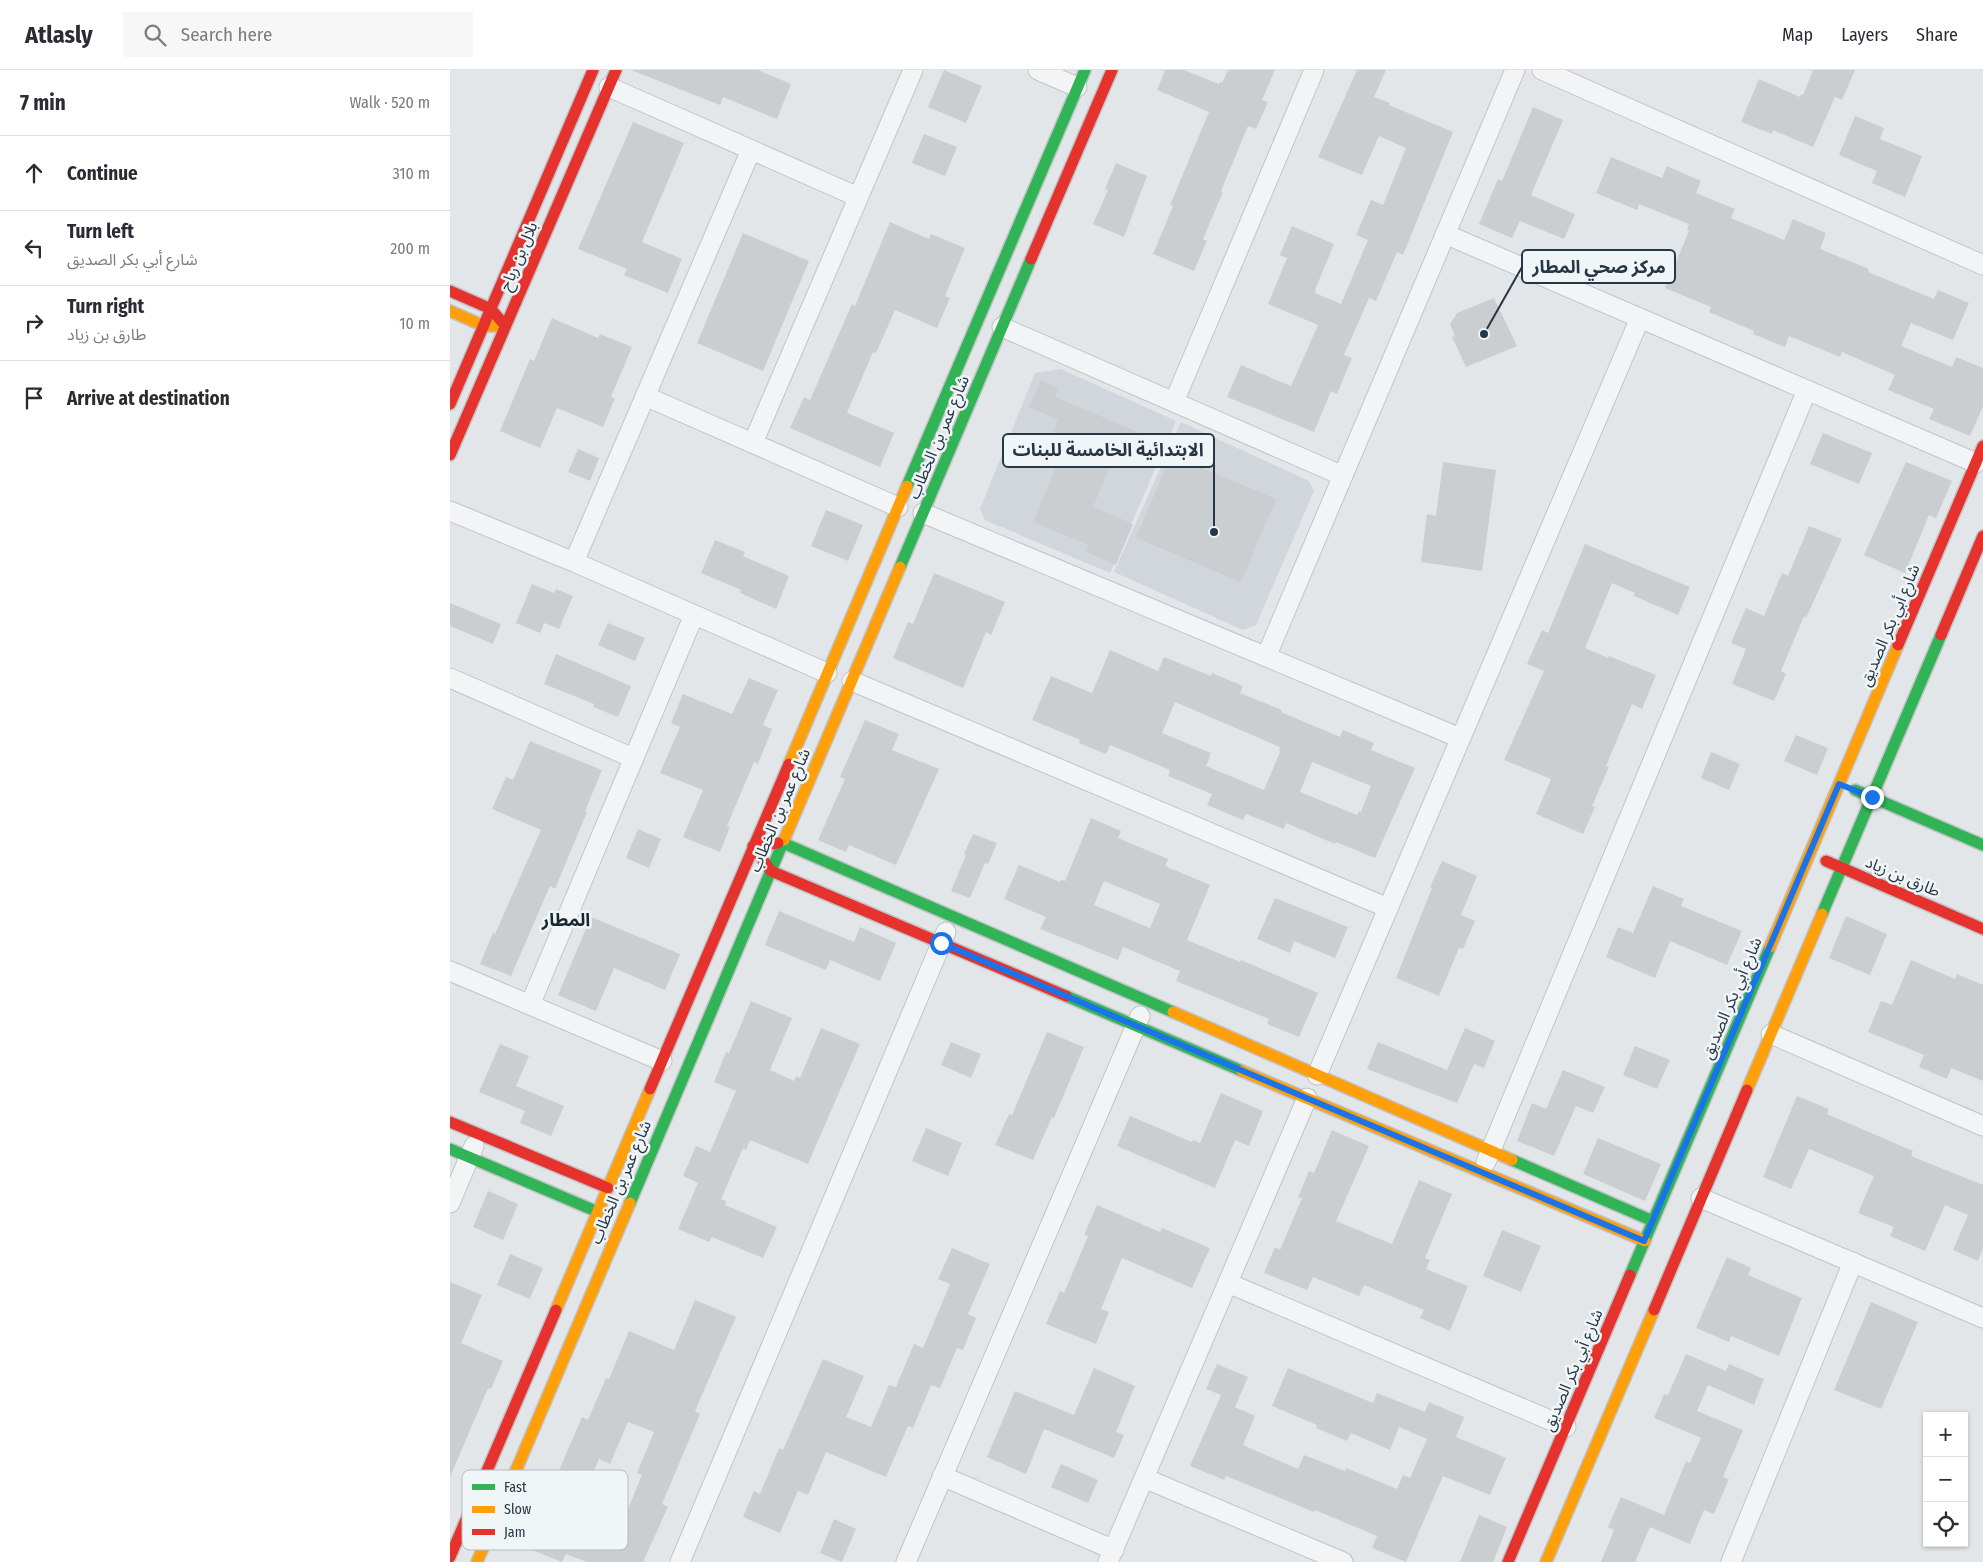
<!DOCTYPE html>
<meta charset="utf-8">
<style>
body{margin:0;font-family:"Fira Sans Condensed","Noto Sans Arabic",sans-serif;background:#f7f7f7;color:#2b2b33}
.controls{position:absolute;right:15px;bottom:15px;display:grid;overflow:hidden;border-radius:0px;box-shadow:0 1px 4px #0004}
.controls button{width:45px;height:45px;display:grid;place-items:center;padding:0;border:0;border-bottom:1px solid #e1e1e2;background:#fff;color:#2b2b33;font:25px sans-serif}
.stop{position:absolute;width:15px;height:15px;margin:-11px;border:4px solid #1a73e8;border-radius:50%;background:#fff}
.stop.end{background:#1a73e8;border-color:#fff;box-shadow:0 1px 5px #0008}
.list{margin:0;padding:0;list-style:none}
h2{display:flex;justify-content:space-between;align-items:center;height:65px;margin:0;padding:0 20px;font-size:21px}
h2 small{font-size:16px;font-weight:400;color:#7c7c81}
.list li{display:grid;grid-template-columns:32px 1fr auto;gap:15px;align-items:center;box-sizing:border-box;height:75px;padding:0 20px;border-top:1px solid #e1e1e2}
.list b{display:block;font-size:19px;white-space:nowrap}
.list p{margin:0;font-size:16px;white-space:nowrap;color:#7c7c81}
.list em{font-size:16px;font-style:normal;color:#7c7c81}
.icon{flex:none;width:28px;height:28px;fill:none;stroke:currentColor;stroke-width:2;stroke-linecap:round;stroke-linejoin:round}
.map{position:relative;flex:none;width:1533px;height:1492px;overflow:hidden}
header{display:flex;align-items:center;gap:30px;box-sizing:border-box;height:70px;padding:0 25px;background:#fff;border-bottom:1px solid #e1e1e2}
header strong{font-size:24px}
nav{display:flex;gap:28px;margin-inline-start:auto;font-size:18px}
.search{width:350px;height:45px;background:#f7f7f7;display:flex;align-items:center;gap:12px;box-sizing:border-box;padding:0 18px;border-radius:0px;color:#7c7c81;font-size:19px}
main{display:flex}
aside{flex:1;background:#fff}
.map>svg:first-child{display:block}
.built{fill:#d0d6dc}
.building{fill:#cbced1;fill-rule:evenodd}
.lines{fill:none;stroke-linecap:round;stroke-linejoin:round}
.street-casing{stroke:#c1c4c7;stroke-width:21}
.fast-casing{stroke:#c1c4c7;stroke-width:14}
.slow-casing{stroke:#c1c4c7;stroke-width:14}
.jam-casing{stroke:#c1c4c7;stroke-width:14}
.street{stroke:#f3f4f5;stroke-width:19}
.fast{stroke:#30b455;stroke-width:11}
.slow{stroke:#ff9f0a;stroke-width:11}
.jam{stroke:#e5322d;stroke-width:11}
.route{stroke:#1a73e8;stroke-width:6}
.labels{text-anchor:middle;stroke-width:5;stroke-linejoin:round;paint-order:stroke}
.street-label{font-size:16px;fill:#273644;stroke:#f0f5f8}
.neighbourhood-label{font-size:18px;font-weight:bold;fill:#192735;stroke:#f0f5f8}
.key{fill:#f0f5f8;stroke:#b4bcc2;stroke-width:1}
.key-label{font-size:14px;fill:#273644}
.leader{fill:none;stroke:#273644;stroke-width:2}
.callout-dot{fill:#273644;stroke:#f0f5f8;stroke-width:2}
.callout{fill:#f0f5f8;stroke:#273644;stroke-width:2}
.callout-label{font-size:18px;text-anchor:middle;font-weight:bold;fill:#273644}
</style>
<header>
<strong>Atlasly</strong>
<div class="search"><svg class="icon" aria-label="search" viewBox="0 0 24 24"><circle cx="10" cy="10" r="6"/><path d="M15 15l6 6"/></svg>Search here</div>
<nav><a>Map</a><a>Layers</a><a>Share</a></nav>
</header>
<main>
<aside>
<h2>7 min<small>Walk · 520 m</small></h2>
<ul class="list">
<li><svg class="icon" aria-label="ahead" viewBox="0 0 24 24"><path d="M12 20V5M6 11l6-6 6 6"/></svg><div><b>Continue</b></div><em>310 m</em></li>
<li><svg class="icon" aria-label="left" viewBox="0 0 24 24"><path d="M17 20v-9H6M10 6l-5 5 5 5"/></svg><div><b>Turn left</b><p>شارع أبي بكر الصديق</p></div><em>200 m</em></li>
<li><svg class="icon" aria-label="right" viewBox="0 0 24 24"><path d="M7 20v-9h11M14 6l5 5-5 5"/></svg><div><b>Turn right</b><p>طارق بن زياد</p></div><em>10 m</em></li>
<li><svg class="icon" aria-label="arrive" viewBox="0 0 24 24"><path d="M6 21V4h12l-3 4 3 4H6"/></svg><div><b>Arrive at destination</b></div></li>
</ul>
</aside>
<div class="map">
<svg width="1533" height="1492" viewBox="0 0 1533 1492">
<rect width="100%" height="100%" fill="#e3e6e9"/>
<path class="built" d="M 611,299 L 726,351 L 660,503 L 535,450 L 530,439 L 585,303 Z
M 731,352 L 859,411 L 864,421 L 806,555 L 793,560 L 664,502 Z"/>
<path class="building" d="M 181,0 L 308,0 L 341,14 L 327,49 L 273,27 L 270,35 Z
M 494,0 L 532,16 L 516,53 L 478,37 Z
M 715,0 L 734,0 L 769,14 L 770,12 L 772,13 L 778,0 L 825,0 L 812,30 L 818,32 L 806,59 L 798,56 L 771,121 L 773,122 L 753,169 L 757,171 L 744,201 L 703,184 L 723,136 L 720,135 L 759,42 L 707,20 Z
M 907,0 L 936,0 L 924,27 L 940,33 L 939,35 L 1003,62 L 953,185 L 947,182 L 926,231 L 919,228 L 894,285 L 902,288 L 887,324 L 881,321 L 864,362 L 777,327 L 791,295 L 841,316 L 868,255 L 818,234 L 837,188 L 830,185 L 842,156 L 884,174 L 865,220 L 866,220 L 865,223 L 891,234 L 918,170 L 906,165 L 921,130 L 933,135 L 956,78 L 929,66 L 912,105 L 868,87 Z
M 1363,0 L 1405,0 L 1392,30 L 1385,27 L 1363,77 L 1323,60 L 1322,64 L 1291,52 L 1309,9 L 1350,27 L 1351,24 L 1353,25 Z
M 1083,37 L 1113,50 L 1081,125 L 1125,144 L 1114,169 L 1070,151 L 1062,168 L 1029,154 L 1048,109 L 1052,111 Z
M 1405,46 L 1434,58 L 1430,69 L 1472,86 L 1455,127 L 1422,113 L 1427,101 L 1389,85 Z
M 183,52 L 234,73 L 192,172 L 232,189 L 218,223 L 174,205 L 177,199 L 128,179 Z
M 474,64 L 507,77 L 495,106 L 462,93 Z
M 1161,87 L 1212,108 L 1217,96 L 1251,111 L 1246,123 L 1285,139 L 1281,148 L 1334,170 L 1343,149 L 1376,163 L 1370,179 L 1419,199 L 1418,202 L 1484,229 L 1488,220 L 1519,233 L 1503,270 L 1461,253 L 1451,276 L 1502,297 L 1506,287 L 1533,298 L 1533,336 L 1520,366 L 1479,349 L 1484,339 L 1438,320 L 1445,305 L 1392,282 L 1390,287 L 1339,266 L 1335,277 L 1303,264 L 1304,261 L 1259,242 L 1261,237 L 1215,218 L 1239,161 L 1237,160 L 1239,154 L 1189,134 L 1187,140 L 1146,123 Z
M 666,93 L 697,106 L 674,167 L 643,154 L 658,120 L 655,119 Z
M 440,152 L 479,169 L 481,164 L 515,178 L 495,226 L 500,228 L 487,258 L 445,240 L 426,283 L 423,282 L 397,343 L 444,363 L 430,397 L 340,358 L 354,327 L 360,330 L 402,234 L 405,236 Z
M 293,163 L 359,191 L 313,301 L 247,273 Z
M 1044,228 L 1067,276 L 1016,297 L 1002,267 L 1005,266 L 1000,254 L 1007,243 Z
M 102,248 L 148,268 L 150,264 L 182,277 L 161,327 L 165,328 L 153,357 L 107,338 L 90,378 L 50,361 L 80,289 L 84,291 Z
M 591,310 L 608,318 L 605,327 L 688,362 L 676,391 L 664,386 L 643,437 L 683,454 L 666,495 L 636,482 L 639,475 L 583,452 L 619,367 L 603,361 L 608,349 L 579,337 Z
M 1373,363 L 1422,383 L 1409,414 L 1360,394 Z
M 128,379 L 149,388 L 140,411 L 118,402 Z
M 721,385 L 826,429 L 791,512 L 686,468 Z
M 993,392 L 1046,400 L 1032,501 L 971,492 L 977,444 L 986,446 Z
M 1456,392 L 1502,411 L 1486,448 L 1479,445 L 1455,503 L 1414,485 Z
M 376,440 L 413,455 L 398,491 L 361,476 Z
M 1359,456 L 1392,469 L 1356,548 L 1354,546 L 1331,601 L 1336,604 L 1324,631 L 1282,614 L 1296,579 L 1281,573 L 1296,538 L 1314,546 L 1332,503 L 1338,506 Z
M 265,470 L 295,482 L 293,486 L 339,506 L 326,539 L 290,523 L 291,520 L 251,503 Z
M 1135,474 L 1240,517 L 1228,545 L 1184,526 L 1185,523 L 1162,513 L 1135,578 L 1158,588 L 1159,586 L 1206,605 L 1192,639 L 1182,634 L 1156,696 L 1159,697 L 1142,736 L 1145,737 L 1133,764 L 1086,744 L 1101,709 L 1054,690 L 1094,601 L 1077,594 L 1092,560 L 1098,563 Z
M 484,503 L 555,532 L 541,565 L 536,562 L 513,618 L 443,588 L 458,552 L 463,554 Z
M 82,514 L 104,523 L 106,519 L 123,526 L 109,559 L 94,553 L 90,563 L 66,553 Z
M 0,533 L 51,554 L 43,574 L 0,556 Z
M 158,553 L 195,568 L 185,591 L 148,575 Z
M 660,580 L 708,601 L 714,587 L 761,606 L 762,603 L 793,616 L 790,623 L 832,640 L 831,642 L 890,667 L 893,660 L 924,673 L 921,680 L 965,698 L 925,788 L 886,772 L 885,774 L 836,753 L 834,759 L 796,744 L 793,750 L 757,735 L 762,724 L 718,706 L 720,700 L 660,675 L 656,684 L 629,673 L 630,670 L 582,650 L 601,606 L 642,623 ZM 725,632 L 830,677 L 829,681 L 830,682 L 814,720 L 756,696 L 761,683 L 712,663 ZM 862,692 L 921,716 L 911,742 L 909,741 L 907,745 L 850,722 Z
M 106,584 L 181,616 L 168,647 L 143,637 L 144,634 L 94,614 Z
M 299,608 L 328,620 L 313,655 L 322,659 L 308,694 L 304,692 L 277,756 L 280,757 L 270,782 L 233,767 L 253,720 L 210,703 L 230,657 L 221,653 L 233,624 L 282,644 Z
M 415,650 L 449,664 L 442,680 L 489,699 L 446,795 L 399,775 L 396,782 L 368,770 L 395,709 L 390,707 Z
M 1346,665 L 1378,678 L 1367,705 L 1334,691 Z
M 80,671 L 152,700 L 135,741 L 137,742 L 105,819 L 100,816 L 61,906 L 30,894 L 43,863 L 45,864 L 91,760 L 42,739 L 56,707 L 63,710 Z
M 1261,682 L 1290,694 L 1279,720 L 1251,708 Z
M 641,748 L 671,761 L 668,768 L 718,789 L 715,796 L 760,815 L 737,870 L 790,892 L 791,890 L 868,923 L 849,967 L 817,954 L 819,949 L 726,911 L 730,901 L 673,877 L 668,890 L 590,859 L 596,847 L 554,829 L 569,795 L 610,812 L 611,810 L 615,811 ZM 654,811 L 710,834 L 700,858 L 644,835 Z
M 188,759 L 211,769 L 199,798 L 176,788 Z
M 523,764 L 547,773 L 538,794 L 535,793 L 520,828 L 501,821 L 516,785 L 514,784 Z
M 992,791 L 1027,806 L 1011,845 L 1025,851 L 1013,879 L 1009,878 L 989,926 L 946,908 L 982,818 L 980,817 Z
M 1203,816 L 1234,829 L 1231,836 L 1292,861 L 1277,895 L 1220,871 L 1205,908 L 1156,887 L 1168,857 L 1183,863 Z
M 825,828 L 898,857 L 885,888 L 844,871 L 840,883 L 807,869 Z
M 329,841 L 404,872 L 410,857 L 446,873 L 430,911 L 380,890 L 376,900 L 315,875 Z
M 1396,846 L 1437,864 L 1420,905 L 1379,888 Z
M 141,847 L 230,884 L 215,920 L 164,898 L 146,941 L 108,925 Z
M 1461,890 L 1505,909 L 1507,904 L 1533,915 L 1533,1011 L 1501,998 L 1497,1009 L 1469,997 L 1474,985 L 1418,962 L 1431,931 L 1442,935 Z
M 301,931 L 342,948 L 320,1000 L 344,1011 L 346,1006 L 350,1008 L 371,958 L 410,974 L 358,1094 L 300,1070 L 296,1080 L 293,1078 L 271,1129 L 276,1131 L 275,1135 L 327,1157 L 313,1188 L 262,1167 L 259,1172 L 228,1159 L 248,1113 L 233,1106 L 246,1076 L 260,1082 L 286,1021 L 264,1012 L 276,982 L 279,983 Z
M 1015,958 L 1045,971 L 1034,998 L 1024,994 L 1007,1033 L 917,999 L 928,972 L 997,1000 Z
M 597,962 L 634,977 L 604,1048 L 602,1047 L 583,1090 L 545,1075 L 559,1044 L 562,1045 Z
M 501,972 L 531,984 L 521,1008 L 491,995 Z
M 50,974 L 79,986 L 66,1016 L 114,1036 L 101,1066 L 70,1053 L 75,1041 L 29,1022 Z
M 1185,976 L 1220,990 L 1207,1019 L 1173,1005 Z
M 1113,1000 L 1155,1017 L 1143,1043 L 1126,1036 L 1104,1086 L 1067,1071 L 1082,1033 L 1096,1039 Z
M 771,1023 L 813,1041 L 799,1076 L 785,1070 L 765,1118 L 667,1076 L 680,1046 L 742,1072 L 743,1070 L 750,1073 Z
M 1347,1026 L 1379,1039 L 1377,1044 L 1463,1081 L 1461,1086 L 1533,1115 L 1533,1178 L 1528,1191 L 1503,1180 L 1518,1145 L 1495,1135 L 1475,1181 L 1440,1166 L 1444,1157 L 1408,1143 L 1424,1106 L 1359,1079 L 1341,1119 L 1313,1107 Z
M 476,1058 L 512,1073 L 498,1106 L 462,1091 Z
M 882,1060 L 919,1076 L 886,1151 L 942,1174 L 969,1110 L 1002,1124 L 975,1188 L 980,1190 L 976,1199 L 1018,1216 L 1000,1261 L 970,1248 L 974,1240 L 914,1215 L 909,1226 L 863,1207 L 857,1220 L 814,1203 L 825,1177 L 830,1180 L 852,1128 L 848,1127 L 859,1101 L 864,1103 Z
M 1148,1068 L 1211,1094 L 1195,1131 L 1133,1104 Z
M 38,1121 L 68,1134 L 53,1170 L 23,1157 Z
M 647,1135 L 710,1162 L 712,1158 L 760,1178 L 742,1218 L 672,1188 L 651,1239 L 659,1242 L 646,1274 L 596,1254 L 610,1221 L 614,1223 L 638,1166 L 634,1165 Z
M 1052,1160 L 1091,1176 L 1071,1222 L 1033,1206 Z
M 502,1178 L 540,1194 L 518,1244 L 526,1248 L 513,1280 L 507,1278 L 490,1318 L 481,1315 L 463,1358 L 458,1356 L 436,1407 L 376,1382 L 358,1425 L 348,1421 L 330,1463 L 293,1447 L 304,1421 L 310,1424 L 329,1378 L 333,1380 L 373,1289 L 414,1306 L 396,1347 L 421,1357 L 439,1315 L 446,1317 L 464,1274 L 473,1278 L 500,1214 L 488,1209 Z
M 60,1184 L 93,1198 L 80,1229 L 47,1215 Z
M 1277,1187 L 1301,1198 L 1298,1205 L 1352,1228 L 1329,1286 L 1281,1266 L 1279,1272 L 1246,1258 Z
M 0,1212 L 32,1225 L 11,1273 L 53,1291 L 41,1319 L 38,1318 L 0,1407 Z
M 245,1230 L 286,1247 L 245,1341 L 250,1344 L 212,1434 L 218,1437 L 193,1492 L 137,1492 L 116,1484 L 112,1492 L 67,1474 L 85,1431 L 94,1435 L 132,1347 L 138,1350 L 156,1308 L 159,1309 L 179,1261 L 224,1280 ZM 178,1352 L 204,1362 L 187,1403 L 192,1405 L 168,1463 L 150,1456 L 149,1458 L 124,1448 L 149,1389 L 160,1394 Z
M 1421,1232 L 1468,1252 L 1431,1339 L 1384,1320 Z
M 1236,1284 L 1276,1301 L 1279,1294 L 1314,1309 L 1304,1335 L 1258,1315 L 1247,1341 L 1293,1360 L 1273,1407 L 1279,1409 L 1264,1444 L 1254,1440 L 1240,1474 L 1200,1457 L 1185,1492 L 1151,1492 L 1164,1460 L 1158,1457 L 1171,1427 L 1214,1445 L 1236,1391 L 1240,1393 L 1251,1368 L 1204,1348 L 1214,1324 L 1218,1325 Z
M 767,1294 L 798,1307 L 785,1337 L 805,1346 L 793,1375 L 848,1399 L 854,1385 L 895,1401 L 896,1398 L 947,1419 L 953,1405 L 960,1408 L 977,1369 L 949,1357 L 940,1380 L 901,1363 L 897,1371 L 866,1358 L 867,1355 L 822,1336 L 838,1298 L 923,1333 L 927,1323 L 975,1342 L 979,1332 L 1014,1347 L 1006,1367 L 1056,1388 L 1040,1425 L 993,1406 L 956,1492 L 922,1478 L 927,1466 L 865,1440 L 864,1442 L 776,1406 L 774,1410 L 740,1396 L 771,1325 L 756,1319 Z
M 644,1298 L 685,1316 L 666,1362 L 674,1365 L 664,1388 L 594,1359 L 576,1404 L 537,1387 L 565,1321 L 624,1345 Z
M 611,1394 L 648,1410 L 638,1433 L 601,1417 Z
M 1029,1445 L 1057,1457 L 1044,1490 L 1043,1492 L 1010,1492 Z
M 384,1449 L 406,1459 L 392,1492 L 370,1483 Z"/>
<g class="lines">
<defs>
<path id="street" d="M 588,0 L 627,17
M 1092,0 L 1533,195
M 159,17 L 408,127
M 995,164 L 1526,393
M 552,257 L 893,406
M 195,326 L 448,437
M 724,332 L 864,0
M 303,373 L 463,0
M 0,441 L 124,492 L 377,603
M 473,443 L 1010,668
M 124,492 L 301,80
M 816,587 L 1065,0
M 0,608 L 183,688
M 402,611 L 938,838
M 0,901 L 212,991
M 80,935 L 244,545
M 1321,964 L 1533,1056
M 867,1005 L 1190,248
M 1036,1092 L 1357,320
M 1251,1128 L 1533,1248
M 0,1133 L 24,1076
M 778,1213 L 1116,1357
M 492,1406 L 664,1480
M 694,1408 L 893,1492
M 230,1492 L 496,862
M 456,1492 L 690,946
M 658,1492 L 857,1028
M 1281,1492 L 1403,1192"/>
<path id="fast" d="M 457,416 L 635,0
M 450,497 L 581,189
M 1405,720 L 1533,775
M 328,773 L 333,773 L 723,942
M 1372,844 L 1491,565
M 616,926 L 792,1001
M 0,1079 L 148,1142
M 1062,1090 L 1203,1151
M 180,1133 L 334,770
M 1180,1205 L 1320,877"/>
<path id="slow" d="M 0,241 L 34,256 L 50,256
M 339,694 L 457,416
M 334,770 L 450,497
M 1320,877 L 1448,575
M 723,942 L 1062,1090
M 792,1001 L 1195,1171
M 1297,1020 L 1372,844
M 106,1240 L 200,1019
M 27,1492 L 180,1133
M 1096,1492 L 1204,1240"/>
<path id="jam" d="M 581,189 L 662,0
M 0,221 L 41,239 L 52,252
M 0,334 L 143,0
M 0,385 L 166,0
M 1491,565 L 1533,466
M 1448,575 L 1533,376
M 328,773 L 303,776 L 321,801 L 616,926
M 1376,791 L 1533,859
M 200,1019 L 339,694
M 0,1052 L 158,1118
M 1204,1240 L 1297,1020
M 0,1487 L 106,1240
M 1058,1492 L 1180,1205"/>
</defs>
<use href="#street" class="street-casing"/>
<use href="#fast" class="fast-casing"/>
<use href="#slow" class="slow-casing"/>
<use href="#jam" class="jam-casing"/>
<use href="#street" class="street"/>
<use href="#fast" class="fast"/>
<use href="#slow" class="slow"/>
<use href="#jam" class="jam"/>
</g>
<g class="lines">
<path class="route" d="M 491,873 L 1194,1171 L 1389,714 L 1422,727"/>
</g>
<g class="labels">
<g class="street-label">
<text transform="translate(68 186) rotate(-67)" y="6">بلال بن رباح</text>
<text transform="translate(488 367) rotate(-67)" y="6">شارع عمر بن الخطاب</text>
<text transform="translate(1439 555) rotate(-67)" y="6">شارع أبي بكر الصديق</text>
<text transform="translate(329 740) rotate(-67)" y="6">شارع عمر بن الخطاب</text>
<text transform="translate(1453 806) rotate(23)" y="6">طارق بن زياد</text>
<text transform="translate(1281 928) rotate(-67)" y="6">شارع أبي بكر الصديق</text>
<text transform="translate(170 1112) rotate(-67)" y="6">شارع عمر بن الخطاب</text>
<text transform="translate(1122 1300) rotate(-67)" y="6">شارع أبي بكر الصديق</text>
</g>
<g class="neighbourhood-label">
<text x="116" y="856">المطار</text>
</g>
</g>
<rect x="12" y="1400" width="166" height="80" rx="8" class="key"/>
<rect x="22" y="1414" width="23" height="6" fill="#30b455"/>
<rect x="22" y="1436" width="23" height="7" fill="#ff9f0a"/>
<rect x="22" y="1459" width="23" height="6" fill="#e5322d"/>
<g class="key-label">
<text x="54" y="1422">Fast</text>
<text x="54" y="1444">Slow</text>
<text x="54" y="1467">Jam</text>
</g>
<path class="leader" d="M1034 264L1072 197M764 462L764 380"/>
<g class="callout-dot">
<circle cx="1034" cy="264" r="5"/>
<circle cx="764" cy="462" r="5"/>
</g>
<g class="callout">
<rect x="1072" y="180" width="153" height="33" rx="5"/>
<rect x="553" y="364" width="211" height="33" rx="5"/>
</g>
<g class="callout-label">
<text x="1149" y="203">مركز صحي المطار</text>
<text x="658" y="386">الابتدائية الخامسة للبنات</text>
</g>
</svg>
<div class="controls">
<button>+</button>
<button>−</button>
<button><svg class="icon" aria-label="locate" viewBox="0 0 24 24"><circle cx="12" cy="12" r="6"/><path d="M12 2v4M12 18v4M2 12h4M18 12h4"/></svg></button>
</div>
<div class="stop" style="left:491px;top:873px"></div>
<div class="stop end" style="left:1422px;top:727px"></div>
</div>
</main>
